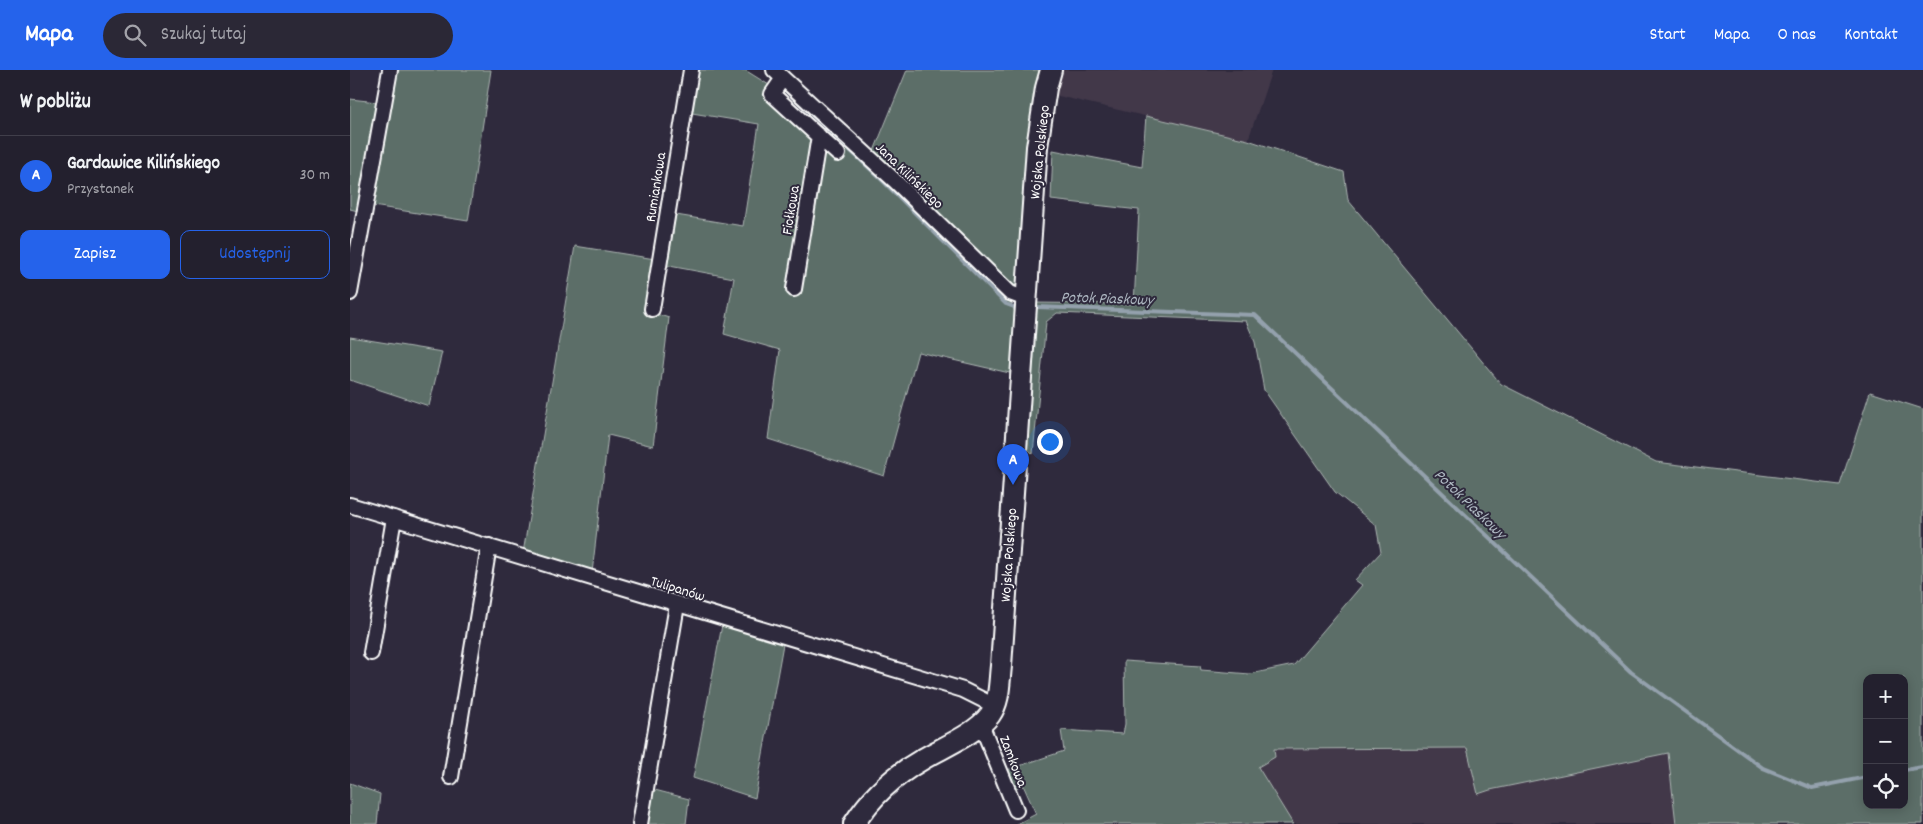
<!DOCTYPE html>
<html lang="pl">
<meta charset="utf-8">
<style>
body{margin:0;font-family:Dekko,sans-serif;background:#2b2836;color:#f1f3f6}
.controls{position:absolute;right:15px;bottom:15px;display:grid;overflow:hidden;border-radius:10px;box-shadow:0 2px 12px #0003}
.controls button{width:45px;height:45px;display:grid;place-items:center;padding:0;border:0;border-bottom:1px solid #403e4a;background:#23202e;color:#f1f3f6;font:25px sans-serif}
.you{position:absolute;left:699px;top:371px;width:18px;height:18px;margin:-12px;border:4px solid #fff;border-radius:50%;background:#1a73e8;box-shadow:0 0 0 8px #1a73e833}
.badge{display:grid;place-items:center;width:32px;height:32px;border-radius:50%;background:#2563eb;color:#fff;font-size:16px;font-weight:700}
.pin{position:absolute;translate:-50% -41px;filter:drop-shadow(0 1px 2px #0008)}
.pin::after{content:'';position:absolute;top:26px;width:18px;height:15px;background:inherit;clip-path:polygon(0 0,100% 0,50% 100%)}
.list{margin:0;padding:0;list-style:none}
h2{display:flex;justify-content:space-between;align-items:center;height:65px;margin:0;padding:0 20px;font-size:21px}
h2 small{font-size:16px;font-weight:400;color:#a3a3aa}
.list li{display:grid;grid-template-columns:32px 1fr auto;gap:15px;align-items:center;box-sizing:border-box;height:80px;padding:0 20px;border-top:1px solid #403e4a}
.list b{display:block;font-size:19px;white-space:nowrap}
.list p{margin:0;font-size:16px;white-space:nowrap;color:#a3a3aa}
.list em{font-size:16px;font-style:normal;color:#a3a3aa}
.actions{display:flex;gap:10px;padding:15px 20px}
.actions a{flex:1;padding:11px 0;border:1px solid #2563eb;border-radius:10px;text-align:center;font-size:18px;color:#2563eb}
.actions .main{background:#2563eb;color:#fff}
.icon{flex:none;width:28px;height:28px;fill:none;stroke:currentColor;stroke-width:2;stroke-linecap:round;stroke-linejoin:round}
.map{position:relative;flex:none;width:1573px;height:754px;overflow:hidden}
header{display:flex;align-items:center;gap:30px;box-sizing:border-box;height:70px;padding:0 25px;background:#2563eb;color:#fff}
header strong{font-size:24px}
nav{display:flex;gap:28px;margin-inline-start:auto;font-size:18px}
.search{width:350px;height:45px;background:#2b2836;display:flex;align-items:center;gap:12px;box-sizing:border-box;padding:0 18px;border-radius:28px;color:#a3a3aa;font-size:19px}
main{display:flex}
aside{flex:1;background:#23202e}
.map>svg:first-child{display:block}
.built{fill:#42384a}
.green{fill:#5b6e67;stroke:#adb6b3;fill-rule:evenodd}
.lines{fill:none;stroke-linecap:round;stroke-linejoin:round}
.stream{stroke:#94a1ad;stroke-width:4}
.street-casing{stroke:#fff;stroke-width:18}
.secondary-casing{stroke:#fff;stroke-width:24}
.street{stroke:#2f2a3d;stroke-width:14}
.secondary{stroke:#2f2a3d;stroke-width:20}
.labels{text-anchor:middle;stroke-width:4;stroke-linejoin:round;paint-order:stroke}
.street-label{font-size:15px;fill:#fff;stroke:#2f2a3d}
.water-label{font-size:16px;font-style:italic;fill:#aeb8c2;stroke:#2f2a3d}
</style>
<header>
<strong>Mapa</strong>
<div class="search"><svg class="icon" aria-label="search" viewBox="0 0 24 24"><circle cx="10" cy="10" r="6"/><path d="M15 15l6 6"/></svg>Szukaj tutaj</div>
<nav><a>Start</a><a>Mapa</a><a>O nas</a><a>Kontakt</a></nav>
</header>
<main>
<aside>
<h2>W pobliżu<small></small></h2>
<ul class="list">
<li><span class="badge">A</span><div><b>Gardawice Kilińskiego</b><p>Przystanek</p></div><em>30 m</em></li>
</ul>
<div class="actions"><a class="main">Zapisz</a><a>Udostępnij</a></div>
</aside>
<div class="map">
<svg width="1573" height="754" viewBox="0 0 1573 754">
<rect width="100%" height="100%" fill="#2f2a3d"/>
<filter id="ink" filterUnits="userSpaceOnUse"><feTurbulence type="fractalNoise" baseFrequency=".02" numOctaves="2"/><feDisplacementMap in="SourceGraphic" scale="10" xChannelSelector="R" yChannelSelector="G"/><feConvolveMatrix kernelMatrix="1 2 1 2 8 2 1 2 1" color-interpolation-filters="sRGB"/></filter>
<g filter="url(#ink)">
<path class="built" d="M 709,0 L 922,0 L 898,70 L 704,25 Z
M 1118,678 L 1128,724 L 1140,720 L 1319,683 L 1326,754 L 943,754 L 908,697 L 925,687 L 924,679 Z"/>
<path class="green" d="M 42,0 L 141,0 L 118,151 L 23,136 Z
M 347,0 L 395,0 L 419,15 L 413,25 L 472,80 L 478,80 L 488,89 L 499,76 L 543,115 L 661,233 L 668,249 L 664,304 L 568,282 L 534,406 L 418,369 L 430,280 L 374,264 L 384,208 L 314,195 L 306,244 L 319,248 L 303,376 L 258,365 L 242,503 L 173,483 L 225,176 L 305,189 L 314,195 L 326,145 L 393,156 L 409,54 L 342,43 Z
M 557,0 L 693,0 L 670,212 L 666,216 L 655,209 L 524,81 Z
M 0,29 L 27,32 L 8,141 L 0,139 Z
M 796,46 L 898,70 L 994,102 L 998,130 L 1151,314 L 1306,392 L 1490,415 L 1520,322 L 1573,339 L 1573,754 L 1326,754 L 1318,683 L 1140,720 L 1128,724 L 1117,678 L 924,679 L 925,687 L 908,697 L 943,754 L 667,754 L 686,744 L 673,715 L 663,719 L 657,700 L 714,681 L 711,660 L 773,664 L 775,654 L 774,591 L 850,596 L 851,600 L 900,604 L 944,595 L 1012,515 L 1005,510 L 1031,482 L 1026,455 L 985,422 L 914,320 L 905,272 L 896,251 L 707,243 L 696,252 L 683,384 L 674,375 L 682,233 L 784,234 L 789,140 L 701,130 L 703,80 L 792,97 ZM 1517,608 L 1554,608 L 1554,735 L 1517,735 Z
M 0,267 L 92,282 L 79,336 L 0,310 Z
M 372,555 L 433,574 L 405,728 L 343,708 Z
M 0,713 L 30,724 L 27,754 L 0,754 Z
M 301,719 L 339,729 L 336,754 L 294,754 Z"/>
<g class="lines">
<path class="stream" d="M 434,19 L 531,109 L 656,234 L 664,237
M 687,237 L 905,245 L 1281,602 L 1413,698 L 1462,718 L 1517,707
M 1554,700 L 1573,697"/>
<defs>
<path id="street" d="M 424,0 L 544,110 L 660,223 L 676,229
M 433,8 L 422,24 L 488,84
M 444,219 L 469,66
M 0,223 L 40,0
M 302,239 L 341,0
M 0,435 L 613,620 L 645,636
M 21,583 L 44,448
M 631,654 L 666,740
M 101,707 L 139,476
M 290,754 L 327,535"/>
<path id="secondary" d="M 504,754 C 521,727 545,705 573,689 C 593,677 626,664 640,645 C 650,631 649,613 651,596 L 687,77 L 696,18 L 701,0"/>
</defs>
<use href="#street" class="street-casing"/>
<use href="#secondary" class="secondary-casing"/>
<use href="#street" class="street"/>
<use href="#secondary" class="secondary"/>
</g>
</g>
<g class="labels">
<g class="street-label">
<text transform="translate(689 82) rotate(-84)" y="5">Wojska Polskiego</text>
<text transform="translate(560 105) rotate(44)" y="5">Jana Kilińskiego</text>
<text transform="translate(305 117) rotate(-81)" y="5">Rumiankowa</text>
<text transform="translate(440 140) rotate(-81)" y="5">Fiołkowa</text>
<text transform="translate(658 485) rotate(-86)" y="5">Wojska Polskiego</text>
<text transform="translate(328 518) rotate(17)" y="5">Tulipanów</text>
<text transform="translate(664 691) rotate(69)" y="5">Zamkowa</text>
</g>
<g class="water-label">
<text transform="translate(757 227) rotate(2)" y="6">Potok Piaskowy</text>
<text transform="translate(1121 433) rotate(44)" y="6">Potok Piaskowy</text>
</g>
</g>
</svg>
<div class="controls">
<button>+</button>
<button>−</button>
<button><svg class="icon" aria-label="locate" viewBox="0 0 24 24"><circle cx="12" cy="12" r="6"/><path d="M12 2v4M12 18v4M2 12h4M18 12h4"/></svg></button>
</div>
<div class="you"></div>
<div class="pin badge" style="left:663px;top:415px">A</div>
</div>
</main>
